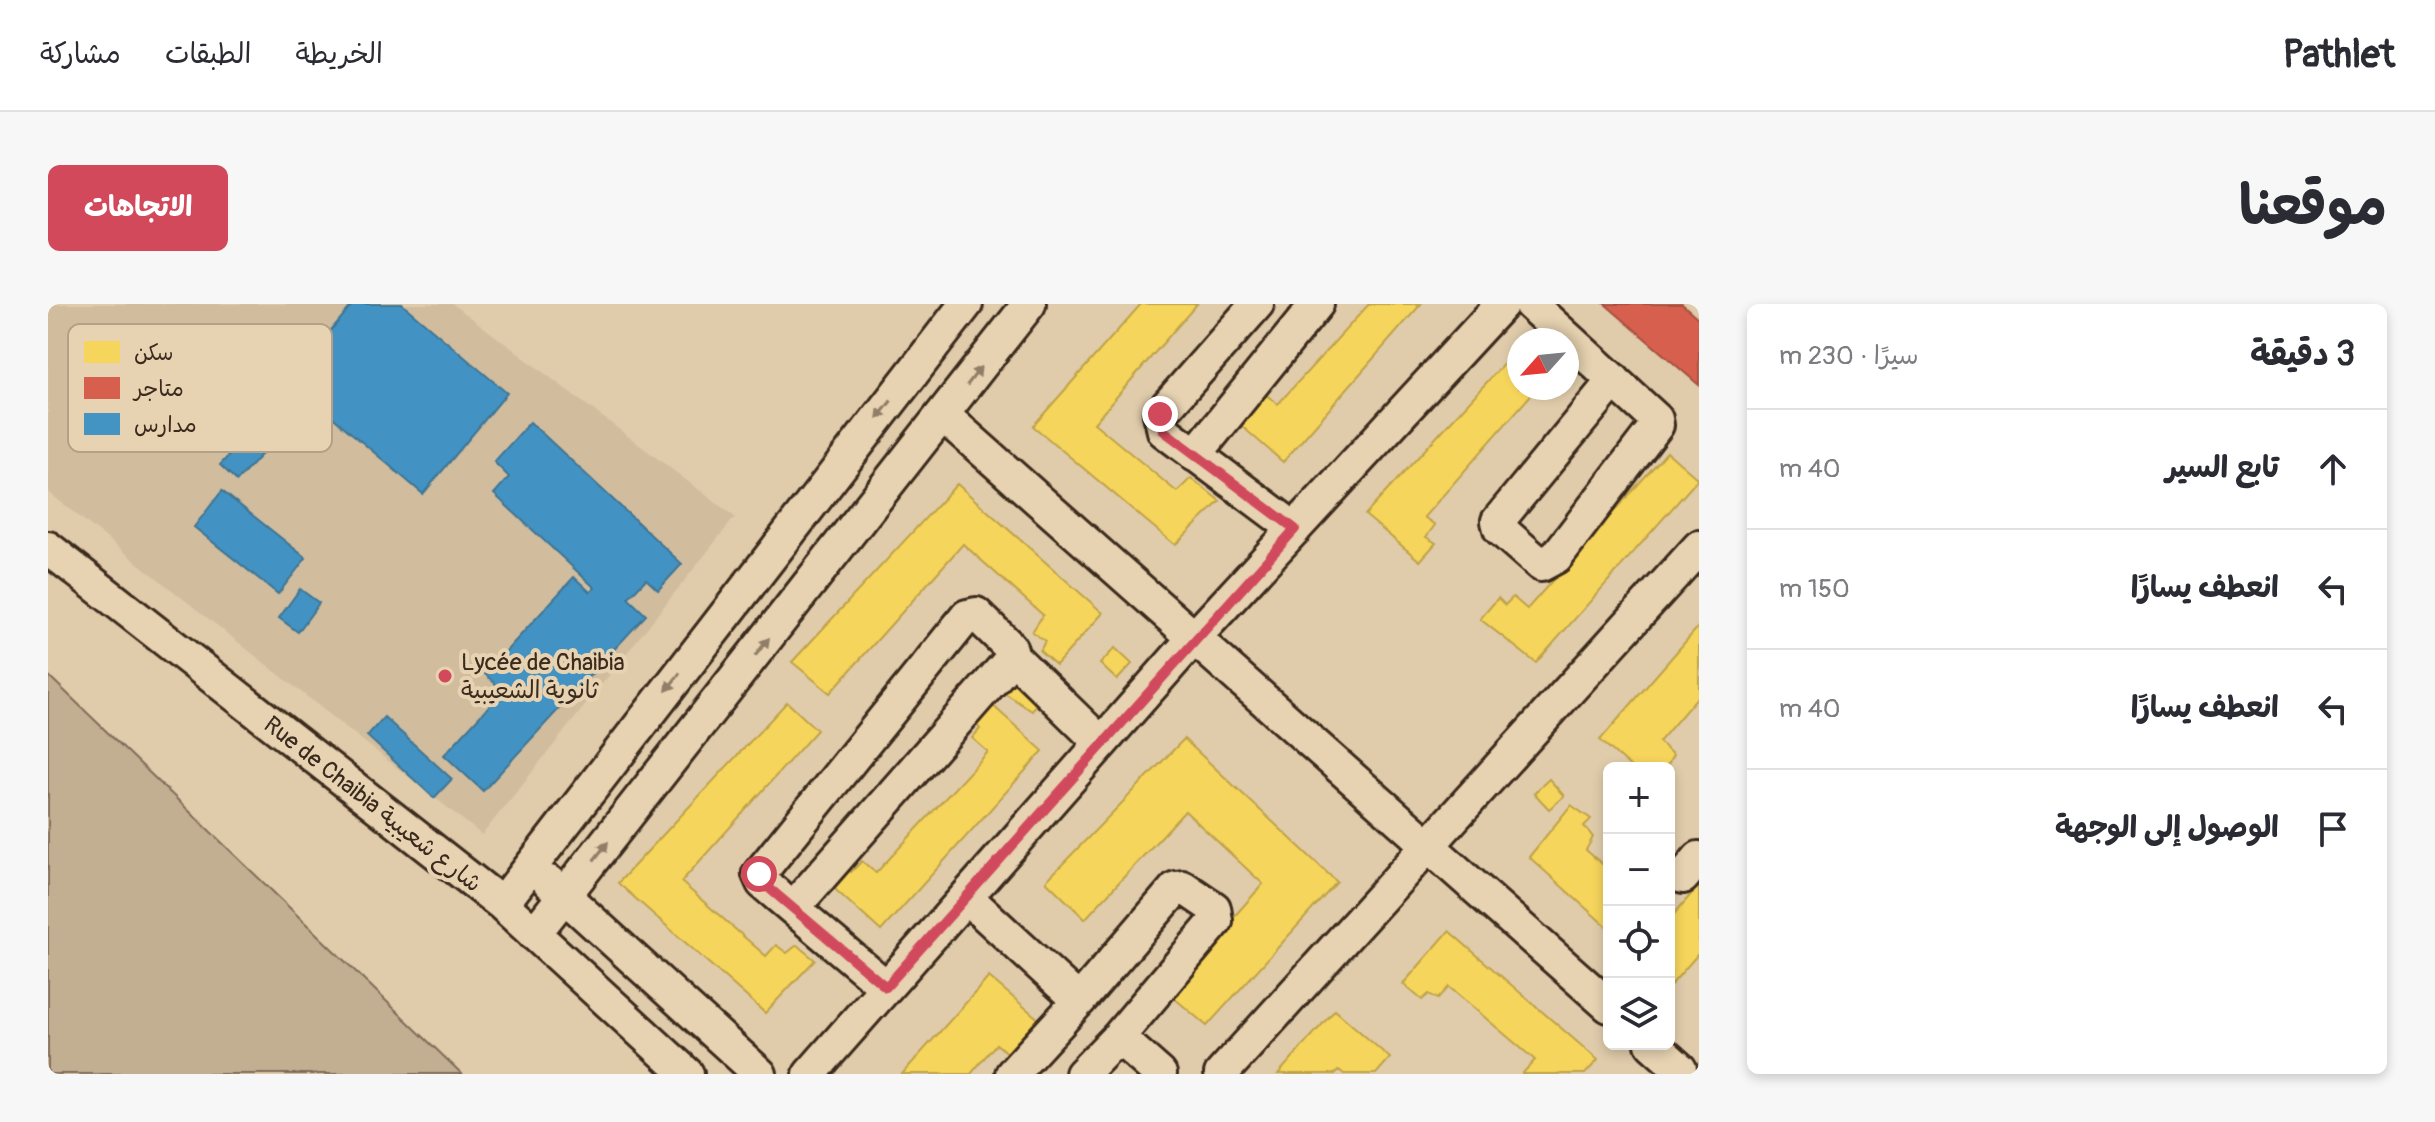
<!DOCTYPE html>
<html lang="ar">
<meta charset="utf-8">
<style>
body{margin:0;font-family:Pangolin,"Playpen Sans Arabic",sans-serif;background:#f7f7f7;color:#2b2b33;direction:rtl}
.controls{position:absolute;right:24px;bottom:24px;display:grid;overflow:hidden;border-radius:12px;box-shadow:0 4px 12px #0003}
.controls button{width:72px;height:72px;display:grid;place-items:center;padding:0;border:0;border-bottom:2px solid #e1e1e2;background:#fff;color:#2b2b33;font:40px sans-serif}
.compass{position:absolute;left:1459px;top:24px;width:72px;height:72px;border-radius:50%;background:#fff;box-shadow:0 4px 12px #0003;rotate:243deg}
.stop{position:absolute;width:24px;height:24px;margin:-18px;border:6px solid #d1495b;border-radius:50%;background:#fff}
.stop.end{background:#d1495b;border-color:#fff;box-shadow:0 2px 8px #0008}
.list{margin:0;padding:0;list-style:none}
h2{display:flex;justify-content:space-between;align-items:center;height:104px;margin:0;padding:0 32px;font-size:34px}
h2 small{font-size:26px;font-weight:400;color:#7c7c81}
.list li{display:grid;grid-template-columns:52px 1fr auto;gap:24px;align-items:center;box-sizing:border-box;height:120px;padding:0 32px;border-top:2px solid #e1e1e2}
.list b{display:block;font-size:30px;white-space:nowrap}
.list em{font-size:26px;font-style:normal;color:#7c7c81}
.icon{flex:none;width:44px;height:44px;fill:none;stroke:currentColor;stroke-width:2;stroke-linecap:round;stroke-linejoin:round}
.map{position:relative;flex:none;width:1651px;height:770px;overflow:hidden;direction:ltr;border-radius:12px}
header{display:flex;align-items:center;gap:48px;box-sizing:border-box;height:112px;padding:0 40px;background:#fff;border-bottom:2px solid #e1e1e2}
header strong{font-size:38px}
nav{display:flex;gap:44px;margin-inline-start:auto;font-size:28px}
.intro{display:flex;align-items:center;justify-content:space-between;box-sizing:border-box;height:192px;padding:0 48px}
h1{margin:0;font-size:56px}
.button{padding:20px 36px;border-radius:12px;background:#d1495b;color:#fff;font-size:28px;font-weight:700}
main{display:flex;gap:48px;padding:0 48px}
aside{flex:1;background:#fff;border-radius:12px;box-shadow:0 4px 12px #0003}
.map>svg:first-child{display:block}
.built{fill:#d1bd9e}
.green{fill:#c2ae91;stroke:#7e6c58;stroke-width:2}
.homes{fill:#f6d55c;stroke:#bea249;stroke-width:2}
.shops{fill:#d6604d;stroke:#a8503f;stroke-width:2}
.schools{fill:#4393c3;stroke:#417492;stroke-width:2}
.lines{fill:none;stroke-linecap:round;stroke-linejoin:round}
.minor-casing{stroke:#3b2a1e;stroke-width:38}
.minor{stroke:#e7d3b1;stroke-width:32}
.oneway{fill:#917e68}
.route{stroke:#d1495b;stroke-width:10}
.poi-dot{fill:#d1495b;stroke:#e7d3b1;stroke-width:3}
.labels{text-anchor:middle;stroke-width:8;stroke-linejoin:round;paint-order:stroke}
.poi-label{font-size:24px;fill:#3b2a1e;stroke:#e7d3b1;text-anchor:start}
.street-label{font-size:24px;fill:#3b2a1e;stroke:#e7d3b1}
.key{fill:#e7d3b1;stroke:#b3a085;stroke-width:2}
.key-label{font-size:22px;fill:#3b2a1e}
</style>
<header>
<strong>Pathlet</strong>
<nav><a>الخريطة</a><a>الطبقات</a><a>مشاركة</a></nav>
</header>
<div class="intro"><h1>موقعنا</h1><a class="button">الاتجاهات</a></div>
<main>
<aside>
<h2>3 دقيقة<small>سيرًا · 230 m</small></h2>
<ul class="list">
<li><svg class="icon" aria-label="ahead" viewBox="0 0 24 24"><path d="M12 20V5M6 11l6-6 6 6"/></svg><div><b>تابع السير</b></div><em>40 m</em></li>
<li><svg class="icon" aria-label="left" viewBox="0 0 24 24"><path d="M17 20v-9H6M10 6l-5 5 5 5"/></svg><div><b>انعطف يسارًا</b></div><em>150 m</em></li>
<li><svg class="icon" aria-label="left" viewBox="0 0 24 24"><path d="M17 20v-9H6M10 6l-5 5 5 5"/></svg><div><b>انعطف يسارًا</b></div><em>40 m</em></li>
<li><svg class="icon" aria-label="arrive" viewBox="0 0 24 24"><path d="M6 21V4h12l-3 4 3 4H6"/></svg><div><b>الوصول إلى الوجهة</b></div></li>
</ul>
</aside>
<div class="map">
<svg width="1651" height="770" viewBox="0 0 1651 770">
<rect width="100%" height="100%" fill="#e0ccab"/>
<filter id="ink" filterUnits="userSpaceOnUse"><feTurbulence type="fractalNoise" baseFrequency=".0125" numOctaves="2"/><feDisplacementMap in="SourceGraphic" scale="16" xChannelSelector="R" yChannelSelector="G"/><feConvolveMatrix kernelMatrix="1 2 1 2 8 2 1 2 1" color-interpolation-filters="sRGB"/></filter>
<g filter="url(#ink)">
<path class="built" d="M 4,0 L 405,0 L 687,213 L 434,531 L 0,188 L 0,7 Z"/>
<path class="green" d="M 0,371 L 414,770 L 0,770 Z"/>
<path class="homes" d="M 1093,0 L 1149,0 L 1046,119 L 1129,188 L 1143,174 L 1172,197 L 1127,241 L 985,122 Z
M 1321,0 L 1373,0 L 1235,158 L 1182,112 L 1217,90 L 1230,100 Z
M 1471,43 L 1471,84 L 1489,84 L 1376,213 L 1387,221 L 1378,233 L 1388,239 L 1372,257 L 1317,211 Z
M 1619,148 L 1650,175 L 1488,359 L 1432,315 L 1450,294 L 1457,301 L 1465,293 L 1479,305 Z
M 909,180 L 1055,309 L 1008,361 L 992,347 L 997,337 L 984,328 L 995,311 L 915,240 L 782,389 L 744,358 Z
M 1651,322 L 1651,391 L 1611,438 L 1625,451 L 1618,464 L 1584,464 L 1552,436 Z
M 1067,344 L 1084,360 L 1069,376 L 1052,360 Z
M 964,374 L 993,392 L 984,407 L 955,388 Z
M 739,398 L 769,426 L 633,578 L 718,652 L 728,641 L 739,649 L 749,641 L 767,656 L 717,709 L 570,579 Z
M 942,399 L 995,447 L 833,627 L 780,579 L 797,561 L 803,568 L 814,557 L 828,569 L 940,448 L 924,434 L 932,425 L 925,416 Z
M 1136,435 L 1289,578 L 1159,722 L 1119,688 L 1215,580 L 1137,507 L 1037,615 L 998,577 Z
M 1501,475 L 1516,492 L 1501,505 L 1486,489 Z
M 1523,501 L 1543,515 L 1536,522 L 1545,533 L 1538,546 L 1561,566 L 1561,625 L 1481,553 Z
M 1651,581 L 1651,649 L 1623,681 L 1621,616 Z
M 1401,627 L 1550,756 L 1537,770 L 1474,770 L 1487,756 L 1401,683 L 1390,695 L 1381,690 L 1374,696 L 1355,680 Z
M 941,673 L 1000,723 L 970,757 L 948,740 L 923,770 L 854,770 Z
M 1287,706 L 1342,754 L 1328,770 L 1296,770 L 1291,766 L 1287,770 L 1230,770 Z"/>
<path class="shops" d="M 1557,0 L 1634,0 L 1651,15 L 1651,81 Z"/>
<path class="schools" d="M 305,0 L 354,0 L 459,89 L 375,190 L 241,76 Z
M 482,118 L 634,260 L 610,286 L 598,275 L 580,294 L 598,311 L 435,487 L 396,451 L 455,387 L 437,370 L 526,273 L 542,288 L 547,284 L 446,190 L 461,173 L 446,158 Z
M 206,124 L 223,140 L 189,177 L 172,161 Z
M 174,187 L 258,254 L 230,290 L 146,223 Z
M 252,285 L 271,299 L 250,328 L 231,314 Z
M 336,413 L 404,475 L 386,494 L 319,432 Z"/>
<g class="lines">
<defs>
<path id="minor" d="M 1209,0 L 1112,110 L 1116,127 L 1247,225
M 1482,0 L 1608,115 L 1609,121 L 1508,253 L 1493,261 L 1452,225 L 1450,217 L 1566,76
M 896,112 L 1561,702
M 1147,151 L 1269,0
M 0,244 L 454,600 L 639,770
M 965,353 L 1053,439
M 1635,573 L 1651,554
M 501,578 L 712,770
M 918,593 L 1031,697 L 1128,584 L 1135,583 L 1166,604 L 1168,617 L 1070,733 L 1112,770
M 454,600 L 918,0
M 745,604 L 965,353 L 962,343 L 928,310 L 919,312 L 711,570 L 715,579 L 838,683
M 486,630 L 981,0
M 1604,740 L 1632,765
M 762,770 L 1146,334 L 1454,0
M 964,770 L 1031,697
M 1034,770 L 1070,733
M 1173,770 L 1651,243"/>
</defs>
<use href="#minor" class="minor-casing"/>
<use href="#minor" class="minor"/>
</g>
<defs><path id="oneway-solid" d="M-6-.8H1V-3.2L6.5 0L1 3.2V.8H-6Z" transform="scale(2)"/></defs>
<g class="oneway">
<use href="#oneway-solid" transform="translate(926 72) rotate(-53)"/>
<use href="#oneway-solid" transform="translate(836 106) rotate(128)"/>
<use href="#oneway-solid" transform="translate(714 343) rotate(-52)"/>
<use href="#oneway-solid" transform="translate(625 378) rotate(128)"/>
<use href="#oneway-solid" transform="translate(553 547) rotate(-52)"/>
</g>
</g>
<g class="lines" filter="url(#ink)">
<path class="route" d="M 711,570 L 715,579 L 838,683 L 1247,225 L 1116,127 L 1112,110"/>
</g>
<circle class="poi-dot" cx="397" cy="372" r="8"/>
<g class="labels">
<g class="poi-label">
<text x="413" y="366">Lycée de Chaibia<tspan x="413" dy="28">ثانوية الشعيبية</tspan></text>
</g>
<g class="street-label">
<text transform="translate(325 500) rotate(38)" y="8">Rue de Chaibia شارع شعيبية</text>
</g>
</g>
<rect x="20" y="20" width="264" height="128" rx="12" class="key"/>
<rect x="36" y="37" width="36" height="22" fill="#f6d55c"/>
<rect x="36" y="73" width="36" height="22" fill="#d6604d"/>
<rect x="36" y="109" width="36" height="22" fill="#4393c3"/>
<g class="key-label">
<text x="86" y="56">سكن</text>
<text x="86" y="92">متاجر</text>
<text x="86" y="128">مدارس</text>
</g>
</svg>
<div class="controls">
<button>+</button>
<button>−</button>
<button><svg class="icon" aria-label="locate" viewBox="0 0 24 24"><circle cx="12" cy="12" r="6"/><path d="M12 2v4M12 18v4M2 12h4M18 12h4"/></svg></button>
<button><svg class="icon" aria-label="layers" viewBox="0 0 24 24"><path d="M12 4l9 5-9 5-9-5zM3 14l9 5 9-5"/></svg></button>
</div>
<svg class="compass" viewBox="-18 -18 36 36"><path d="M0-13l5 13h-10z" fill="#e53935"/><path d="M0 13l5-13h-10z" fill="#7c7c81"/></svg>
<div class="stop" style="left:711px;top:570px"></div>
<div class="stop end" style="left:1112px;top:110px"></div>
</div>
</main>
